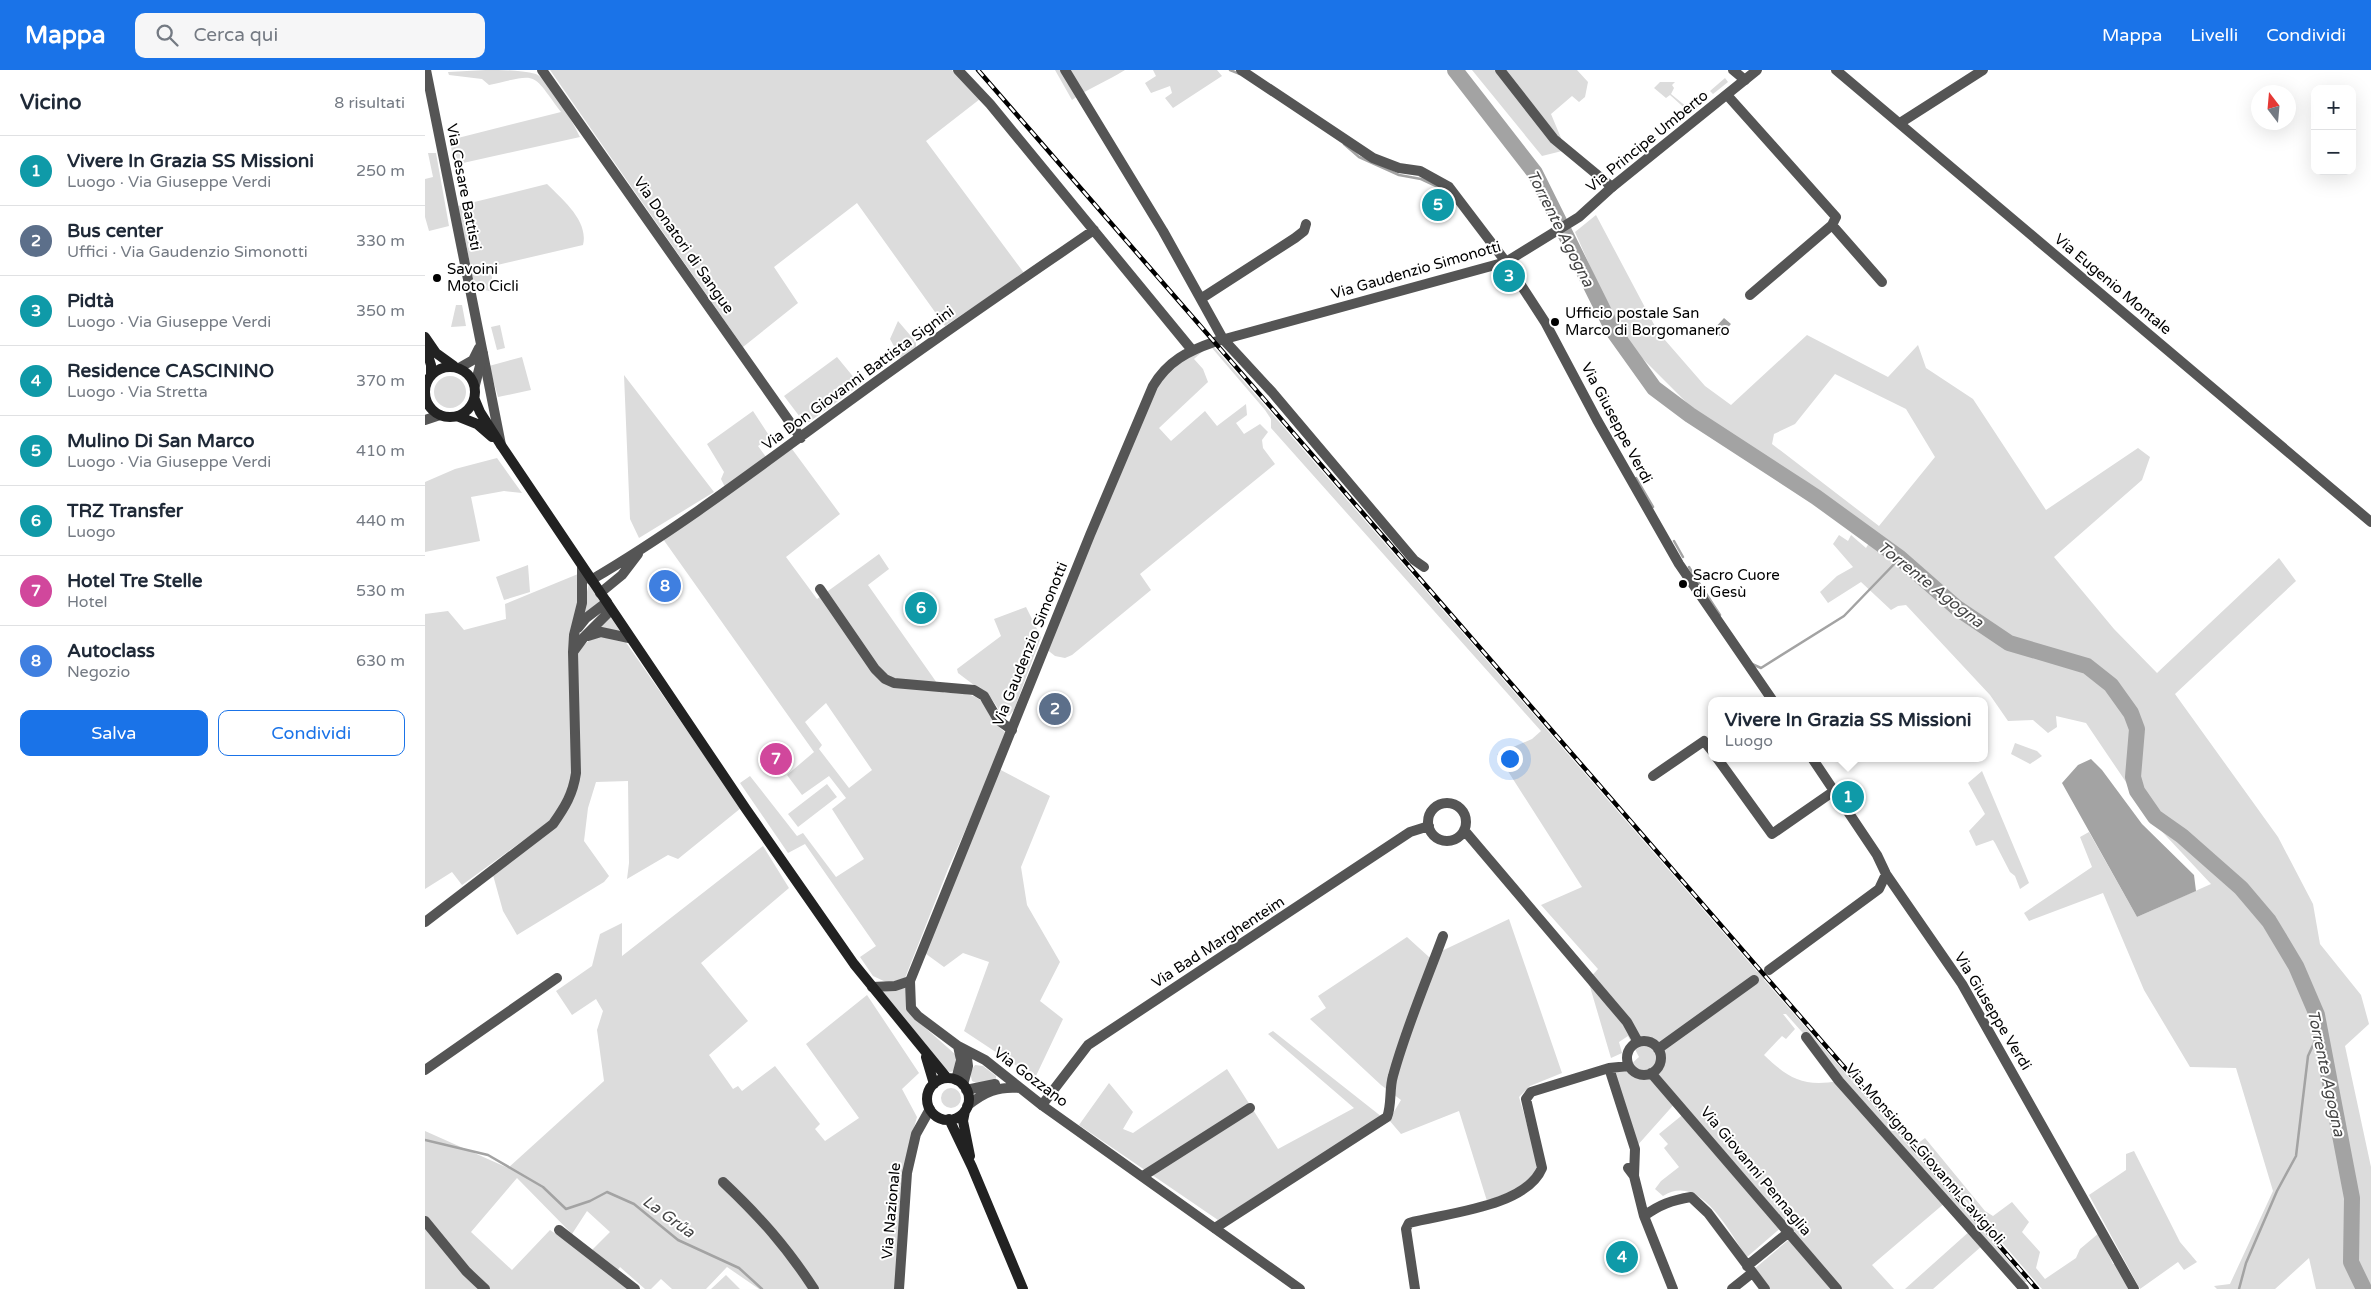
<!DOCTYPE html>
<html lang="it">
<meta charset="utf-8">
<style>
body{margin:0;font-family:"Varela Round",sans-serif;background:#f6f6f7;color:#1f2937}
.controls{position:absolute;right:15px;top:15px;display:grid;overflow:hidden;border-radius:10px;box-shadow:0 5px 20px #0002}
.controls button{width:45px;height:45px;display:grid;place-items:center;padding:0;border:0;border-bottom:1px solid #e0e1e3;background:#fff;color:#1f2937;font:25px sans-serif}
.compass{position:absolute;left:1826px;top:15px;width:45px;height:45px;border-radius:50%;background:#fff;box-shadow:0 5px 20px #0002;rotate:344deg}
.you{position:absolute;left:1084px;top:688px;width:18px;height:18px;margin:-12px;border:4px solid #fff;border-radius:50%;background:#1a73e8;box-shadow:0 0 0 8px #1a73e833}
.badge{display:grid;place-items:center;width:32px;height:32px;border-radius:50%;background:#1a73e8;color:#fff;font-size:16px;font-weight:700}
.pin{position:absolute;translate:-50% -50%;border:2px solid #fff;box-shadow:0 1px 5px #0006}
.popup{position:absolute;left:1283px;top:627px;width:280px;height:65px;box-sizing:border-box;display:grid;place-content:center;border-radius:10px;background:#fff;filter:drop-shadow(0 1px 4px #0005);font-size:16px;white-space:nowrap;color:#747a83}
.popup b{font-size:19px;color:#1f2937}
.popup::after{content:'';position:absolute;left:50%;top:100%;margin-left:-10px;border:10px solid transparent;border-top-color:#fff}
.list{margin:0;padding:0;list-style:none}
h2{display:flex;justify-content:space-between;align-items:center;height:65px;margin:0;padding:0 20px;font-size:21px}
h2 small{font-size:16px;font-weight:400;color:#747a83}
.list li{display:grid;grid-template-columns:32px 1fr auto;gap:15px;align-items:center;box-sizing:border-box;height:70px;padding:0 20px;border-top:1px solid #e0e1e3}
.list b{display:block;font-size:19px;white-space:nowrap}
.list p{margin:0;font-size:16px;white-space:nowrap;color:#747a83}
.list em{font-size:16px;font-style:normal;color:#747a83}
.actions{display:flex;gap:10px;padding:15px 20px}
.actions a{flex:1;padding:11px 0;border:1px solid #1a73e8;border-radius:10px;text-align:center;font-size:18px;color:#1a73e8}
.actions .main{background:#1a73e8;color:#fff}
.icon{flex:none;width:28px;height:28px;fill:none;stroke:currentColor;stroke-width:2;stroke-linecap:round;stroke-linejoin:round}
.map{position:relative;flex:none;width:1946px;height:1219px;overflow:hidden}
header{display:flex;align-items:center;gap:30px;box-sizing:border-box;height:70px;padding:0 25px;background:#1a73e8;color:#fff}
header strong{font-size:24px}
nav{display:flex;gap:28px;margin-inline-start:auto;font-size:18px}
.search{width:350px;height:45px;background:#f6f6f7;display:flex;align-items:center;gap:12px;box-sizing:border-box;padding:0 18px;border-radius:10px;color:#747a83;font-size:19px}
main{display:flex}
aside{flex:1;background:#fff}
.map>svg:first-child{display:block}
.green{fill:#dcdcdc;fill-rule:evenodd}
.water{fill:#a3a3a3}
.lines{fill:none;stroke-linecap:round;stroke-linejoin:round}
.stream{stroke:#a3a3a3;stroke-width:2.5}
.river{stroke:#a3a3a3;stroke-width:16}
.minor-tunnel{stroke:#d9d9d9;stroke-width:10;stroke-dasharray:10 5;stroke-linecap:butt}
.minor{stroke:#555;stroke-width:10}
.tertiary{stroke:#555;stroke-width:10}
.secondary{stroke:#222;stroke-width:10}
.rail-casing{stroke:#000;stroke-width:4.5}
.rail{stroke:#fff;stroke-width:2.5;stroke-dasharray:8;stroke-linecap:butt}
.poi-dot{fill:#000;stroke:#fff;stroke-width:2}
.labels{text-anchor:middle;stroke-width:4;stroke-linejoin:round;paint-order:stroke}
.street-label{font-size:15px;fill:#000;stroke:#fff}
.poi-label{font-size:15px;fill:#000;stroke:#fff;text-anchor:start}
.water-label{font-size:16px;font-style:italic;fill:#444;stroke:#fff}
</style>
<header>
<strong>Mappa</strong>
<div class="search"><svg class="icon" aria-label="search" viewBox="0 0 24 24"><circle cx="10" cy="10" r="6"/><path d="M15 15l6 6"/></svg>Cerca qui</div>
<nav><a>Mappa</a><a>Livelli</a><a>Condividi</a></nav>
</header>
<main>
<aside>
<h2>Vicino<small>8 risultati</small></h2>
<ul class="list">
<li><span class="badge" style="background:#0f9aa8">1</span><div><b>Vivere In Grazia SS Missioni</b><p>Luogo · Via Giuseppe Verdi</p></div><em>250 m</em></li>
<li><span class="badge" style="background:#5c6f8a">2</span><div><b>Bus center</b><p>Uffici · Via Gaudenzio Simonotti</p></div><em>330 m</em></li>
<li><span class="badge" style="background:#0f9aa8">3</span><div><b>Pidtà</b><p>Luogo · Via Giuseppe Verdi</p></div><em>350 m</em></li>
<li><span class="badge" style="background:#0f9aa8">4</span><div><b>Residence CASCININO</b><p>Luogo · Via Stretta</p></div><em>370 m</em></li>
<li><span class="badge" style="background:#0f9aa8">5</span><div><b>Mulino Di San Marco</b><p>Luogo · Via Giuseppe Verdi</p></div><em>410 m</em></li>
<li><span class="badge" style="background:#0f9aa8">6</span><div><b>TRZ Transfer</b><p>Luogo</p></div><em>440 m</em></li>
<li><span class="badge" style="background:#d1479c">7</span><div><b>Hotel Tre Stelle</b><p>Hotel</p></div><em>530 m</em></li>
<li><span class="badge" style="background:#3f7fe0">8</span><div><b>Autoclass</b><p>Negozio</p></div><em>630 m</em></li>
</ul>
<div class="actions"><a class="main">Salva</a><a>Condividi</a></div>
</aside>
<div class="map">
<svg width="1946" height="1219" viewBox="0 0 1946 1219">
<rect width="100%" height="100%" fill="#fff"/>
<path class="green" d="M 61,0 C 77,0 96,0 111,4 C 124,10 149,54 155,67 L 29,95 L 25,70 L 136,42 C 105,0 114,4 64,15 L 57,9 L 24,5 L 23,2 Z
M 125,0 L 527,0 L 555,29 L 501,71 L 599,203 L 520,256 L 432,133 L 349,197 L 373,233 L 318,277 Z
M 630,0 L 700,0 C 682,11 664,18 647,30 Z
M 728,0 L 792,0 L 797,6 L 748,38 L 740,28 L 747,23 L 745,16 L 726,23 L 720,13 L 731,6 Z
M 1047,0 L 1152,0 L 1163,12 L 1160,27 L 1154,32 L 1147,26 L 1126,44 L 1141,80 L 1117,86 Z
M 1300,8 L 1303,12 L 1288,24 L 1285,21 Z
M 1235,12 L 1250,12 L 1247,15 L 1249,18 L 1246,24 L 1263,38 L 1280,25 L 1283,28 L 1265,43 L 1245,25 L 1241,28 L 1229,18 Z
M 3,83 L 11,83 L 24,156 L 4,161 L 0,147 L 0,109 L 8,107 Z
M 122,114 C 137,129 164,151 158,175 L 68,196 L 66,201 L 69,222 L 50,218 L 33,136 Z
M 1171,145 L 1233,262 L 1280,316 L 1306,335 L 1382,265 L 1463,307 L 1493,275 L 1501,298 L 1548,329 L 1621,440 L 1713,378 L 1725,387 L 1717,410 L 1629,487 L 1689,559 L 1732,603 L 1854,488 L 1871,511 L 1750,624 L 1853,767 L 1888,834 L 1895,874 L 1936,925 L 1944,954 L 1920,976 L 1946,1097 L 1946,1219 L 1891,1219 L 1884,1188 L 1850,1219 L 1792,1219 L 1789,1216 L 1805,1214 L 1848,1121 L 1811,998 L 1765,997 L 1719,920 L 1678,823 L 1604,851 L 1599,843 L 1667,797 L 1655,767 L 1664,762 L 1712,847 L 1786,814 L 1728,752 L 1661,653 L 1631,646 L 1632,657 L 1623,663 L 1608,650 L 1583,651 L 1565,625 L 1481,535 L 1473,536 L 1466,540 L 1436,512 L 1403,533 L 1395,522 L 1412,506 L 1428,497 L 1408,474 L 1414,465 L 1423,471 L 1426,465 L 1441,478 L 1450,463 L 1348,390 L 1273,344 L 1212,283 L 1187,246 L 1150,162 ZM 1410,304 L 1481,339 L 1510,387 L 1454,456 L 1347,374 L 1349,364 L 1370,354 Z
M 31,235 L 37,235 L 41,256 L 26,257 Z
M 473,251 L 491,272 L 491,278 L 476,289 L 465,269 Z
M 75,255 L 80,278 L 72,280 L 66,257 Z
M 789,277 L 1602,1212 L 1599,1212 L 1361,944 L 1358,944 L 1370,959 L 1361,969 L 1357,966 L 1339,985 C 1364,1009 1378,1017 1414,1011 L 1521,1132 L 1447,1195 L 1469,1219 L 1344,1219 L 1328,1200 L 1367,1167 L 1358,1156 L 1322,1187 C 1304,1162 1275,1102 1238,1126 L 1230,1119 L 1236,1111 L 1254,1097 L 1239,1078 L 1243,1074 L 1234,1064 L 1261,1042 L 1252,1031 L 1211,1077 L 1184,998 L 1204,996 L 1214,987 L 1203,966 L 1194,972 L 1197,983 L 1186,988 L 1163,910 L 1173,899 L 1116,835 L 1157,817 L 1072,684 L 1107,669 L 1116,661 L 846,358 L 846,349 L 840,340 L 787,278 Z
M 778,281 L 769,289 L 778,299 L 783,312 L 734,358 L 746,371 L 780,341 L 792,356 L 821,334 L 822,345 L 811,353 L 819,364 L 835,354 L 843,362 L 837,370 L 838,378 L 850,394 L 715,504 L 726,520 L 647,585 L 640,588 L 630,586 L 620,578 L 728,316 L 744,295 Z
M 97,287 L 106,320 L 73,327 L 64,296 Z
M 412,287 L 435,315 L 384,352 L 378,351 L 359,326 Z
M 199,305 L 289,422 L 214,468 L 205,449 Z
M9 322a16 16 0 1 1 32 0a16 16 0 1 1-32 0Z
M 328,341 L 345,367 L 333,376 L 341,387 L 300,417 L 296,409 L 299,402 L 282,374 Z
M 367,379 L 415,444 L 361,487 L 392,529 L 454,484 L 464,499 L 443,515 L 519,623 C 574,622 549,641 583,664 L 523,799 L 480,908 L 463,913 L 448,906 L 435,887 L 451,876 L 380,774 L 363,783 L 315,713 L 325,706 L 372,766 L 378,763 L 411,807 L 439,789 L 407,739 L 421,728 L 404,706 L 377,725 L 362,705 L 389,682 L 238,469 ZM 401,633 L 447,700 L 424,718 L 394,679 L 397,675 L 380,652 Z
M 72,388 L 97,423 L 79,421 L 46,427 L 55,471 L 0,482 L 0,412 L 30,399 Z
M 103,495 L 105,522 L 79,530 L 71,507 Z
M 153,504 L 147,710 L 129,748 L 37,815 L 27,802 L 0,819 L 0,544 L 23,541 L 39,560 L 81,549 L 80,534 Z
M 164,513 L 177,532 L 157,545 Z
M 601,537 L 616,567 L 589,640 L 584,646 L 577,644 L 566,628 L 533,603 L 532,599 L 576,566 L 569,549 Z
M 185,546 L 195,561 L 171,559 Z
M 176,564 L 200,571 L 316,738 L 253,789 L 243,785 L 202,809 L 204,793 L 203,711 L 171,712 L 163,738 L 159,771 L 184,806 L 179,812 L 92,865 L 78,841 L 68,805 L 129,757 L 152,719 L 152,581 L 167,568 Z
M 1590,673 L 1612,681 L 1617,686 L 1605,694 L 1586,684 Z
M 572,698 L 625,726 L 596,797 L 602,835 L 635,892 L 615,931 L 638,949 L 610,1008 L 539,961 L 564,892 L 538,883 L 519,897 L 497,881 Z
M 1557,701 L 1604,813 L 1595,819 L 1590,806 L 1585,802 L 1570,773 L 1568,770 L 1551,776 L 1544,761 L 1560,744 L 1543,713 Z
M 402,714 L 412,727 L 373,757 L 363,744 Z
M 338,776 L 364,818 L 276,893 L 323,951 L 284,985 L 308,1019 L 313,1016 L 317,1021 L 350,996 L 395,1054 L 390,1059 L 400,1071 L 434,1048 L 381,974 L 442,925 L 494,1003 L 477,1019 L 492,1047 L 483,1079 L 472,1219 L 334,1219 L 302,1197 L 281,1219 L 247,1219 L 236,1209 L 226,1219 L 220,1219 L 195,1197 L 192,1201 L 167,1180 L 185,1162 L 162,1141 L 147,1164 L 92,1108 L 46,1162 L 87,1200 L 125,1160 L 169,1190 L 203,1219 L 64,1219 L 43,1199 L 0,1148 L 0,1061 L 83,1098 L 179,1011 L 172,960 L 178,941 L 171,929 L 147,945 L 131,921 L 167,896 L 175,864 L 197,853 L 197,886 Z
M 1084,849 L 1137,1003 L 1105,1016 L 1094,1027 L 1112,1089 L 1111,1103 C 1098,1117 1080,1124 1062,1131 L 1034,1041 L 976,1064 L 964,1050 L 976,1030 L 956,1015 L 885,949 L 901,938 L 893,926 L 982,867 L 1004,887 Z
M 481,918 L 488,947 L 531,985 L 529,1001 L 525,1002 L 516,997 L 499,972 L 456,922 Z
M 848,961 L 957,1047 L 793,1150 L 654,1055 L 684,1013 L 708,1042 L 698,1059 L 708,1063 L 802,999 L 853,1079 L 929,1038 L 843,964 Z
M 550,995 L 558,996 L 571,1006 L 571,1009 C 564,1012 554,1015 547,1011 L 545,1002 Z
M516 1028a10 10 0 1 1 20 0a10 10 0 1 1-20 0Z
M 1500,1068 L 1560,1141 L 1568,1146 L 1587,1132 L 1604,1152 L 1597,1162 L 1615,1182 L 1611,1198 L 1620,1209 L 1651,1188 L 1655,1179 L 1674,1163 L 1688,1194 L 1691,1194 L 1705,1219 L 1617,1219 L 1492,1074 Z
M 1709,1081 L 1755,1172 L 1772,1192 L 1759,1200 L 1753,1192 L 1715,1219 L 1664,1125 L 1701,1100 L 1701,1084 Z
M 0,1156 L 55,1219 L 0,1219 Z
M 1546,1160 L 1558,1175 L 1508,1219 L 1480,1219 Z
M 301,1205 L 315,1219 L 286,1219 Z"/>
<path class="water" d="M 1299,248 L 1306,254 L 1295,266 L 1288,260 Z
M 1666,689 L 1677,700 L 1717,754 L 1769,805 L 1771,821 L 1712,847 L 1637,713 L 1653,695 Z"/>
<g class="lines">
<path class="stream" d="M 805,0 L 815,4
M 919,74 L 934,87 L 974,105 L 996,109 L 1011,116 L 1026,128
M 1211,408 L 1228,437
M 1249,471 L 1258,487
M 1264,497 L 1270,507
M 1274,513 L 1295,545
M 1327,594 L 1336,598 L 1419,546 L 1475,488
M 0,1070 L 63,1085 L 118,1117 L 141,1139 L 165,1131 L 182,1122 L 209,1134 L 253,1170 L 314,1198 L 337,1219
M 1814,1219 L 1821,1193 L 1852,1121 L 1871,1086 L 1883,986 L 1895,960"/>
<path class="river" d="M 1030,0 L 1110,103 L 1189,262 L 1229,318 L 1265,345 L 1391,427 L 1475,488 L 1532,538 L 1584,573 L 1662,596 L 1686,615 L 1706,643 L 1712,659 L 1708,707 L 1712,721 L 1730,747 L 1757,766 L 1816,818 L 1844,851 L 1871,896 L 1892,945 L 1927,1128 L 1926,1192 L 1939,1219"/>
<path class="minor-tunnel" d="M 1329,910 L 1344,900"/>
<path class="minor" d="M 117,0 L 376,368
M 533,0 L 565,34 L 767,280
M 640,0 L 738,161 L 798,269 L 847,322 L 989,490 L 999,497
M 816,0 L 948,88 L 974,98 L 995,101 L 1024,117 L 1081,192 L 1120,252 L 1172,350 L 1254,494 L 1348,631
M 1075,0 L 1129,69 L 1187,117
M 1308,0 L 1320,10
M 1302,25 L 1411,147 L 1407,155 L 1325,225
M 1475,53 L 1558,0
M 1407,155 L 1457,212
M 777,228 L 870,168 L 879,161 L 881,154
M 58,284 L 76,375
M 166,510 C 258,456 343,390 430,327 C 509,269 589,215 669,160
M 395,519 L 450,599 L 460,609 L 469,613 L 549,620 L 559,626 L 573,650 L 587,660
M 175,523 L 197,505 L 213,484
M 1292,688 L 1347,764 L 1409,721
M 1387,688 L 1452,785 L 1461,804 L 1537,914 L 1709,1219
M 1228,706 L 1279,671 L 1287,681
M1003 752a19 19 0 1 1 38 0a19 19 0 1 1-38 0Z
M 1039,760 L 1202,952 L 1213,972
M 1344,900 L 1454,819 L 1461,804
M 447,917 L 470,916 L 485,911
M 1381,967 L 1414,1011 L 1599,1219
M1202 988a17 17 0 1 1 34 0a17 17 0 1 1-34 0Z
M 1233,979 L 1329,910
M 1184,998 L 1210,1079 L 1209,1106
M 0,1000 L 132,908
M 1226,1003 L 1412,1219
M 617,1035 L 663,975 L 985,762 L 1004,756
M 1203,1098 L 1209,1106 L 1219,1146 L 1248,1219
M 718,1106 L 825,1038
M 298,1112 C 335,1147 361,1176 389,1219
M 1219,1146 C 1234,1135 1247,1130 1266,1127 L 1283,1143 L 1340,1219
M 0,1151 L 41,1201 L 60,1219
M 790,1158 L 962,1047 C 967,1035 964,1019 968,1006 C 981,958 1001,912 1018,866
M 134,1160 L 210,1219
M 1322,1196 L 1364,1162
M 474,1219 L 482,1103 L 491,1064 L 505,1039
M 990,1219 L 981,1159 L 984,1153 C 1021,1143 1101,1137 1117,1098 L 1101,1029 L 1106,1022 L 1184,998 L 1204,996
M 1307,1219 L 1327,1203"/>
<path class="tertiary" d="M 1,0 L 58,284 L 50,315
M 1411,0 L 1946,452
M 34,298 L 48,290 L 54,278
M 0,327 L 0,326
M 0,350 L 15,345
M 153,558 L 161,548 L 182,532
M 163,566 L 176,562 L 204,568
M 148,582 L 159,567 L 186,540
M 0,852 L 128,754 C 140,737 148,724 151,703 L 148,582 L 149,565 L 157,533 L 157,498
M 531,1010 L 536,990 L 533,976
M 538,1015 L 543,996 L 541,981
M 541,1020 L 570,1014
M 542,1036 C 559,1022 573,1016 595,1018
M 875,1219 L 618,1036 L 560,990 L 533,976 L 493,946 L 486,938 L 485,911 L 665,465 L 728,316 C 743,291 763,281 789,272 L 1081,192 L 1154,147 L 1187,117 L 1332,0"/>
<path class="secondary" d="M 0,267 L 11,283 L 29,296
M 0,276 L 6,295 L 6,305
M0 322a25 25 0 1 1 50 0a25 25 0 1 1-50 0Z
M 50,330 L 55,342 L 76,375 L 321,739 L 429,894 L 522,1008
M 32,346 L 52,354 L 67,367
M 501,987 L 509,1014
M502 1029a21 21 0 1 1 42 0a21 21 0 1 1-42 0Z
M 540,1041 L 538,1051 L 545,1086
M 524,1049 L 547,1097 L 598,1219"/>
<defs>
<path id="rail" d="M 553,0 L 1612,1219"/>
</defs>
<use href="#rail" class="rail-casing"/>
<use href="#rail" class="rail"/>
</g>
<g class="poi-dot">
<circle cx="12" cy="208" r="5"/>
<circle cx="1130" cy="252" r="5"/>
<circle cx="1258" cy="514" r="5"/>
</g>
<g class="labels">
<g class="street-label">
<text transform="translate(1222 71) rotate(-39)" y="5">Via Principe Umberto</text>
<text transform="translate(39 117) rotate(79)" y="5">Via Cesare Battisti</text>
<text transform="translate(259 175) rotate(55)" y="5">Via Donatori di Sangue</text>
<text transform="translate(991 200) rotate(-16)" y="5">Via Gaudenzio Simonotti</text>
<text transform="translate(1688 214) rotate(40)" y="5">Via Eugenio Montale</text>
<text transform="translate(433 308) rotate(-36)" y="5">Via Don Giovanni Battista Signini</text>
<text transform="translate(1192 353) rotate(62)" y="5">Via Giuseppe Verdi</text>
<text transform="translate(605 574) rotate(-68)" y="5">Via Gaudenzio Simonotti</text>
<text transform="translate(793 872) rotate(-33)" y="5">Via Bad Marghenteim</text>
<text transform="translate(1568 941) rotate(59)" y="5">Via Giuseppe Verdi</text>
<text transform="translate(606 1007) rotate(37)" y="5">Via Gozzano</text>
<text transform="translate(1500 1084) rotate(49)" y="5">Via Monsignor Giovanni Cavigioli</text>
<text transform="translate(1331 1101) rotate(50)" y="5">Via Giovanni Pennaglia</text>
<text transform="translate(466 1141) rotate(-85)" y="5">Via Nazionale</text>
</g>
<g class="poi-label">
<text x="22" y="204">Savoini<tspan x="22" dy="17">Moto Cicli</tspan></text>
<text x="1140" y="248">Ufficio postale San<tspan x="1140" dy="17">Marco di Borgomanero</tspan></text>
<text x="1268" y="510">Sacro Cuore<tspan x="1268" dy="17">di Gesù</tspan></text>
</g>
<g class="water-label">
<text transform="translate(1136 158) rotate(63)" y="6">Torrente Agogna</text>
<text transform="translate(1506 514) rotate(38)" y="6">Torrente Agogna</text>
<text transform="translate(1902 1003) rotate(78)" y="6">Torrente Agogna</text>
<text transform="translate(244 1146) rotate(36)" y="6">La Grűa</text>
</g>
</g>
</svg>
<div class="controls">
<button>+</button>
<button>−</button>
</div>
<svg class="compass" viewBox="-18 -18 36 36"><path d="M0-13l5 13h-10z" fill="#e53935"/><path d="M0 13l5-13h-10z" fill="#747a83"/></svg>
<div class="you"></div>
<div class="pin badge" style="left:1423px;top:727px;background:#0f9aa8">1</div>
<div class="popup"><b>Vivere In Grazia SS Missioni</b>Luogo</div>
<div class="pin badge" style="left:630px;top:639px;background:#5c6f8a">2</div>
<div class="pin badge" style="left:1084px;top:206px;background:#0f9aa8">3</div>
<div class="pin badge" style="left:1197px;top:1187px;background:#0f9aa8">4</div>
<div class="pin badge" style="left:1013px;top:135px;background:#0f9aa8">5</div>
<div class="pin badge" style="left:496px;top:538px;background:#0f9aa8">6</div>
<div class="pin badge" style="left:351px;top:689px;background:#d1479c">7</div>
<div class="pin badge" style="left:240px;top:516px;background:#3f7fe0">8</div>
</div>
</main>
